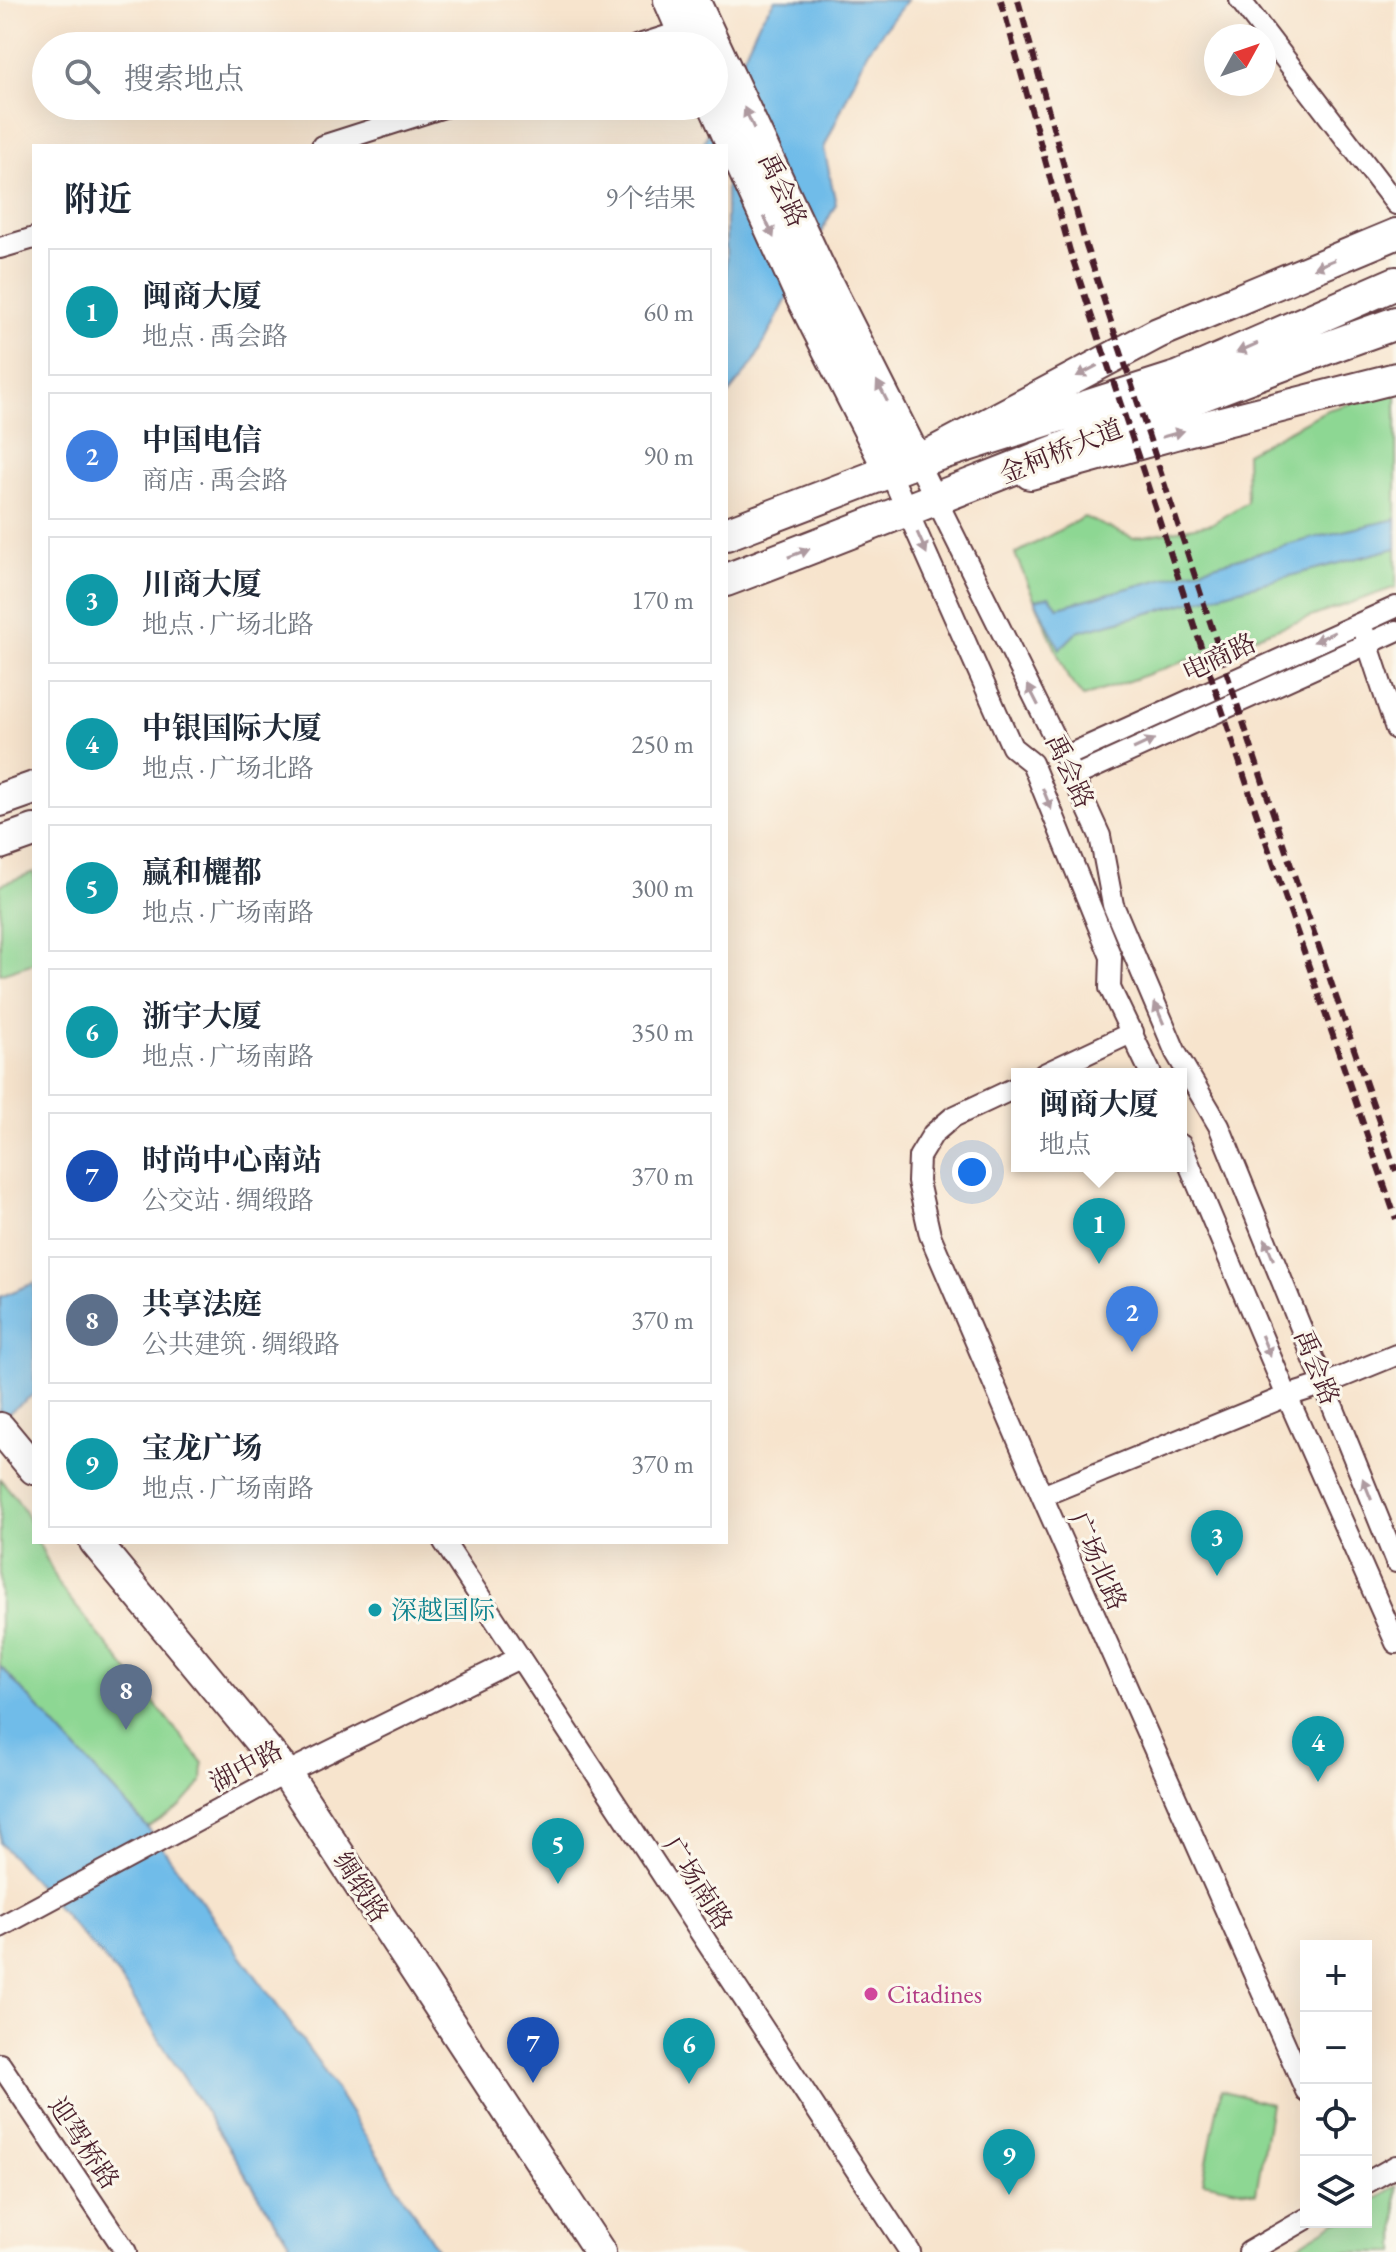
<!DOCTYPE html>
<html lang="zh">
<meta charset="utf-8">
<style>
body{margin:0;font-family:"EB Garamond","Noto Serif SC",serif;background:#f6f6f7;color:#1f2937}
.controls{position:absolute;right:24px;bottom:24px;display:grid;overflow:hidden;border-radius:0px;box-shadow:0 8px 32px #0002}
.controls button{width:72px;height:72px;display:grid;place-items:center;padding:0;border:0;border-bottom:2px solid #e0e1e3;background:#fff;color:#1f2937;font:40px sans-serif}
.compass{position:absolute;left:1204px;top:24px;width:72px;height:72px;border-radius:50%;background:#fff;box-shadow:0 8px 32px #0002;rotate:50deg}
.you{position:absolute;left:972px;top:1172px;width:28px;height:28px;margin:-20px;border:6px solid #fff;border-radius:50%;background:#1a73e8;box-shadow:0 0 0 12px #1a73e833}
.badge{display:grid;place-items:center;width:52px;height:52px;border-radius:50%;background:#d1495b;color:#fff;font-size:26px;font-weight:700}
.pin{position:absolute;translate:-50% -66px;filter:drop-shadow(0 2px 4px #0008)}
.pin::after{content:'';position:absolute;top:42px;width:28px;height:24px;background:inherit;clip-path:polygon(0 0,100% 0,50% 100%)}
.popup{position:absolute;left:1011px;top:1068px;width:176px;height:104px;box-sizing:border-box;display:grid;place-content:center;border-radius:0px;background:#fff;filter:drop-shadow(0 2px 6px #0005);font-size:26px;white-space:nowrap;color:#747a83}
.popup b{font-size:30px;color:#1f2937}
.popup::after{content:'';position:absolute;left:50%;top:100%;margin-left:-16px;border:16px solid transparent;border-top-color:#fff}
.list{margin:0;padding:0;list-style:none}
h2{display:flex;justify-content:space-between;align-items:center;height:104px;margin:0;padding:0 32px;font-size:34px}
h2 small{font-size:26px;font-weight:400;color:#747a83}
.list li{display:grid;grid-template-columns:52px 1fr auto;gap:24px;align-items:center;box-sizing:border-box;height:128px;margin:0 16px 16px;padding:0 16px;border:2px solid #e0e1e3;border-radius:0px}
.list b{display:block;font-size:30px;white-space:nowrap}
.list p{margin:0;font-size:26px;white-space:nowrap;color:#747a83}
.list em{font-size:26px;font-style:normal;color:#747a83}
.icon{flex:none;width:44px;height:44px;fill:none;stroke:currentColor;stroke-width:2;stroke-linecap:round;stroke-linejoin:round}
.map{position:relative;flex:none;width:1396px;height:2252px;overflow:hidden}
.search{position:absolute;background:#fff;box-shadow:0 8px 32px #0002;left:32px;top:32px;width:696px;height:88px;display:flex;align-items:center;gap:20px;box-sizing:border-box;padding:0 28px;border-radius:44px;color:#747a83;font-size:30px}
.panel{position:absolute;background:#fff;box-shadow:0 8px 32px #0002;left:32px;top:144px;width:696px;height:1400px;border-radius:0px}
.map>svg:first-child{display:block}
.green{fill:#8dd793;stroke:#6c7b5f;stroke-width:2}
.water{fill:#6fbce9;stroke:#5c6e8a;stroke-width:2}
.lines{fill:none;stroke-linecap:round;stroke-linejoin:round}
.street-casing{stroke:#643d43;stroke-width:24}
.secondary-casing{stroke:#643d43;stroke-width:34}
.primary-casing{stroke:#643d43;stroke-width:36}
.street{stroke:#fff;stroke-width:20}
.secondary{stroke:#fff;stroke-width:30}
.primary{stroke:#fff;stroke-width:32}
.rail{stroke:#4a1f2b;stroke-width:6;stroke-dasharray:12 6;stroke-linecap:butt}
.oneway{fill:#ae9aa0}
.culture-dot{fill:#0f9aa8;stroke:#fbf7ec;stroke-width:3}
.hotel-dot{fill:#d1479c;stroke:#fbf7ec;stroke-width:3}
.labels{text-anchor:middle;stroke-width:6;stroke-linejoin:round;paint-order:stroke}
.street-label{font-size:26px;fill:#4a1f2b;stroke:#fbf7ec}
.culture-label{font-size:26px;fill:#0d838f;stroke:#fbf7ec;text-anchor:start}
.hotel-label{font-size:26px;fill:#b23c85;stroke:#fbf7ec;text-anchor:start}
</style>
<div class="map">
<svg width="1396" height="2252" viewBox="0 0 1396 2252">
<rect width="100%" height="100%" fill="#fbf7ec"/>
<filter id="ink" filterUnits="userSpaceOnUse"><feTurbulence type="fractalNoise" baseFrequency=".0125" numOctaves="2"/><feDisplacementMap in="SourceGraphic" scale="16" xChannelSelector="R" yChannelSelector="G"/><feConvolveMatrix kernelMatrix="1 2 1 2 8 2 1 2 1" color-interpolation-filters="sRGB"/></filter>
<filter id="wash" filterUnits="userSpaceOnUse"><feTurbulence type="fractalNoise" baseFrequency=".006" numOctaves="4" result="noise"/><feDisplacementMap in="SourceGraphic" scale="32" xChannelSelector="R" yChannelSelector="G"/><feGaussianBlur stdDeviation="1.8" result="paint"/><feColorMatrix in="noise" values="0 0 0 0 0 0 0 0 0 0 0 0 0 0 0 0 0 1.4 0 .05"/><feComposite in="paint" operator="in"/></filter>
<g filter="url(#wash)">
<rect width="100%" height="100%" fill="#f7e4cd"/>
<path class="green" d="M 1396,391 L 1396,587 L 1083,697 L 1068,678 L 1015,554 L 1084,517 L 1133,538 L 1211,524 L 1247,502 L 1246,453 L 1327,410 Z
M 34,872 L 34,963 L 0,974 L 0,885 Z
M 0,1479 C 14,1494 34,1520 34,1542 L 38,1542 L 61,1588 L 203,1763 L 202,1782 L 181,1806 L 148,1828 L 0,1666 Z
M 1221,2090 L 1271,2104 L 1256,2193 L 1203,2182 Z
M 1396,2186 L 1396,2252 L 1287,2252 L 1336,2222 L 1366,2222 L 1366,2204 Z"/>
<path class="water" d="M 775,0 L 907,0 L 867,52 L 824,148 L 836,204 L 754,362 L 726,397 L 726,146 L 702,146 L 759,22 Z
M 1396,519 L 1396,548 L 1077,632 L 1060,649 L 1035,600 L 1049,596 L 1058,607 L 1321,536 Z
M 34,1283 L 34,1394 L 0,1419 L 0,1297 Z
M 0,1666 L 148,1828 L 319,2063 L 439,2252 L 295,2252 L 118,1975 L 0,1843 Z"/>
</g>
<g filter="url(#ink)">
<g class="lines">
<defs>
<path id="street" d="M 1240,0 L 1396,204
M 636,46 L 683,31
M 322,146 L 447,106
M 0,248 L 34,238
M 917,461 L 1064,757 L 1100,836 L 1113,905 L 1176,1053 L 1219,1126 L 1396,1562
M 890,472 L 1012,747 L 1032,763 L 1111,957 L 1110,988 L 1151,1074
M 1363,630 L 1396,729
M 1064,757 L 1396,607
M 1073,777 L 1396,631
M 1044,1074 L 1133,1032
M 1017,1087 L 953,1117 L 933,1134 L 919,1157 L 918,1182 L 930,1235 L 1042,1496 L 1306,2091
M 1181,1145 L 1287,1396 L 1396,1643
M 1042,1496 L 1287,1396 L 1325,1384 L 1396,1355
M 444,1542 L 910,2252
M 0,1927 L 286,1773 L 519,1658
M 0,2064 L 126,2252
M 1366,2183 L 1396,2166
M 1249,2252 L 1306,2219"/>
<path id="secondary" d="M 669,0 L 689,46
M 694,0 L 818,265 L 917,461 L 1158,333 L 1396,234
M 714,105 L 802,299 L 890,472
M 1030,474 L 1186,431 L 1396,378
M 0,1428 L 34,1469
M 95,1542 L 286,1773 L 600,2252"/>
<path id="primary" d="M 726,534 L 917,461 L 1180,377 L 1396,283
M 726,580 C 950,495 1171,403 1396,323
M 0,800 L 34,788
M 0,843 L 34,831"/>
</defs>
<use href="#street" class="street-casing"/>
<use href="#secondary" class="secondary-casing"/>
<use href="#primary" class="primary-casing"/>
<use href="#street" class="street"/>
<use href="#secondary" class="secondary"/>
<use href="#primary" class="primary"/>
<path class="rail" d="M 1001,0 L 1070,251 L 1263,833 L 1396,1219
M 1018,0 L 1086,246 L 1278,828 L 1396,1171"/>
</g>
<defs><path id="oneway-solid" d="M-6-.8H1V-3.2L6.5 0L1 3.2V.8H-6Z" transform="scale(2)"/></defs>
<g class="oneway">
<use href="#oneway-solid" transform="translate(749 118) rotate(-115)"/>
<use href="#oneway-solid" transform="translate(769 227) rotate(66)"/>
<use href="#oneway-solid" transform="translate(1324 264) rotate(158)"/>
<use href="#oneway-solid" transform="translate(1247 348) rotate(156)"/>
<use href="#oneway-solid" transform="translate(1087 371) rotate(152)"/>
<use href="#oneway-solid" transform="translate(882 391) rotate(-117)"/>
<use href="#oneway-solid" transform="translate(1173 434) rotate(-16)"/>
<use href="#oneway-solid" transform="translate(922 543) rotate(66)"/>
<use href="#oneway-solid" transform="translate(799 553) rotate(-21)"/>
<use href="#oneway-solid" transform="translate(1324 637) rotate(155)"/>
<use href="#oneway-solid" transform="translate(1033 695) rotate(-117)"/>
<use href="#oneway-solid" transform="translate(1144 744) rotate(-25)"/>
<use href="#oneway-solid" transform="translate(1047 799) rotate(68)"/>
<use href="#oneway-solid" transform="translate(1159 1013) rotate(-113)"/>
<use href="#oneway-solid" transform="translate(1269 1249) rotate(-112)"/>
<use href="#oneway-solid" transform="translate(1266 1346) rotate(67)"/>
<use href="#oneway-solid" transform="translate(1367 1489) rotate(-112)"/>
</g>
</g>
<circle class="culture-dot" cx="375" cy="1610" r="8"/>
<circle class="hotel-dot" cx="871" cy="1994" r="8"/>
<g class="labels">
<g class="street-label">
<text transform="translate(783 190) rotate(65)" y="9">禹会路</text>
<text transform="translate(1061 451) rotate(-22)" y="9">金柯桥大道</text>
<text transform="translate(1219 657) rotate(-25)" y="9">电商路</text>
<text transform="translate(1070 771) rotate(65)" y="9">禹会路</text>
<text transform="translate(1317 1367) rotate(68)" y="9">禹会路</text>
<text transform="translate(1098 1561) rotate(66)" y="9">广场北路</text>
<text transform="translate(246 1766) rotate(-28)" y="9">湖中路</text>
<text transform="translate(698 1883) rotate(57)" y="9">广场南路</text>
<text transform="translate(361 1887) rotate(57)" y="9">绸缎路</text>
<text transform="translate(84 2143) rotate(56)" y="9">迎驾桥路</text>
</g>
<g class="culture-label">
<text x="391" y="1619">深越国际</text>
</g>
<g class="hotel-label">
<text x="887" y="2003">Citadines</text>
</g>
</g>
</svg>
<div class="controls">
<button>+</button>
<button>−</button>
<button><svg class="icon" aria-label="locate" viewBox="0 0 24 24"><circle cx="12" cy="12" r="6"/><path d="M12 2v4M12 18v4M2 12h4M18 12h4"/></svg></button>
<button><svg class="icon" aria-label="layers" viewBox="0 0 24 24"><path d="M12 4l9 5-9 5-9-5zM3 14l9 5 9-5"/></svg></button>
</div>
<svg class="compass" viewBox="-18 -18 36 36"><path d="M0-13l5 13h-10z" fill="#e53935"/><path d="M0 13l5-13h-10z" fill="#747a83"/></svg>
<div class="you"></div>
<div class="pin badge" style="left:1099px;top:1264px;background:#0f9aa8">1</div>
<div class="popup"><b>闽商大厦</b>地点</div>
<div class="pin badge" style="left:1132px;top:1352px;background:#3f7fe0">2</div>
<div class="pin badge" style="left:1217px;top:1576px;background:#0f9aa8">3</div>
<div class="pin badge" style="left:1318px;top:1782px;background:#0f9aa8">4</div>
<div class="pin badge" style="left:558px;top:1884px;background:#0f9aa8">5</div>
<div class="pin badge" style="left:689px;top:2084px;background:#0f9aa8">6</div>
<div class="pin badge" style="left:533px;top:2083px;background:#1a4fb4">7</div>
<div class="pin badge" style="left:126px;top:1730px;background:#5c6f8a">8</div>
<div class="pin badge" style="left:1009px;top:2195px;background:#0f9aa8">9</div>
<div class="search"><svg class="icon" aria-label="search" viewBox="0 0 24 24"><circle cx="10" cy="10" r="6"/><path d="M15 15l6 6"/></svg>搜索地点</div>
<section class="panel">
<h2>附近<small>9个结果</small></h2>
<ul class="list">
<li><span class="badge" style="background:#0f9aa8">1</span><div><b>闽商大厦</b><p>地点 · 禹会路</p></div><em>60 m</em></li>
<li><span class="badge" style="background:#3f7fe0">2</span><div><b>中国电信</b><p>商店 · 禹会路</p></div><em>90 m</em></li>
<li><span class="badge" style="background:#0f9aa8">3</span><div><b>川商大厦</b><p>地点 · 广场北路</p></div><em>170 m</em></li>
<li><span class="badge" style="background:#0f9aa8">4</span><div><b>中银国际大厦</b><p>地点 · 广场北路</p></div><em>250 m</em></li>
<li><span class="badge" style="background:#0f9aa8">5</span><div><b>赢和欐都</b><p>地点 · 广场南路</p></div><em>300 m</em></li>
<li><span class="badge" style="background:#0f9aa8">6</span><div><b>浙宇大厦</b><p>地点 · 广场南路</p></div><em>350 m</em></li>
<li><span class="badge" style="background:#1a4fb4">7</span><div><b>时尚中心南站</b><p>公交站 · 绸缎路</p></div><em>370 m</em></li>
<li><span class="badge" style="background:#5c6f8a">8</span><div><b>共享法庭</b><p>公共建筑 · 绸缎路</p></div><em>370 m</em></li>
<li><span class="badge" style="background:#0f9aa8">9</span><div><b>宝龙广场</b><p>地点 · 广场南路</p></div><em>370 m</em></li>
</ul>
</section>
</div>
